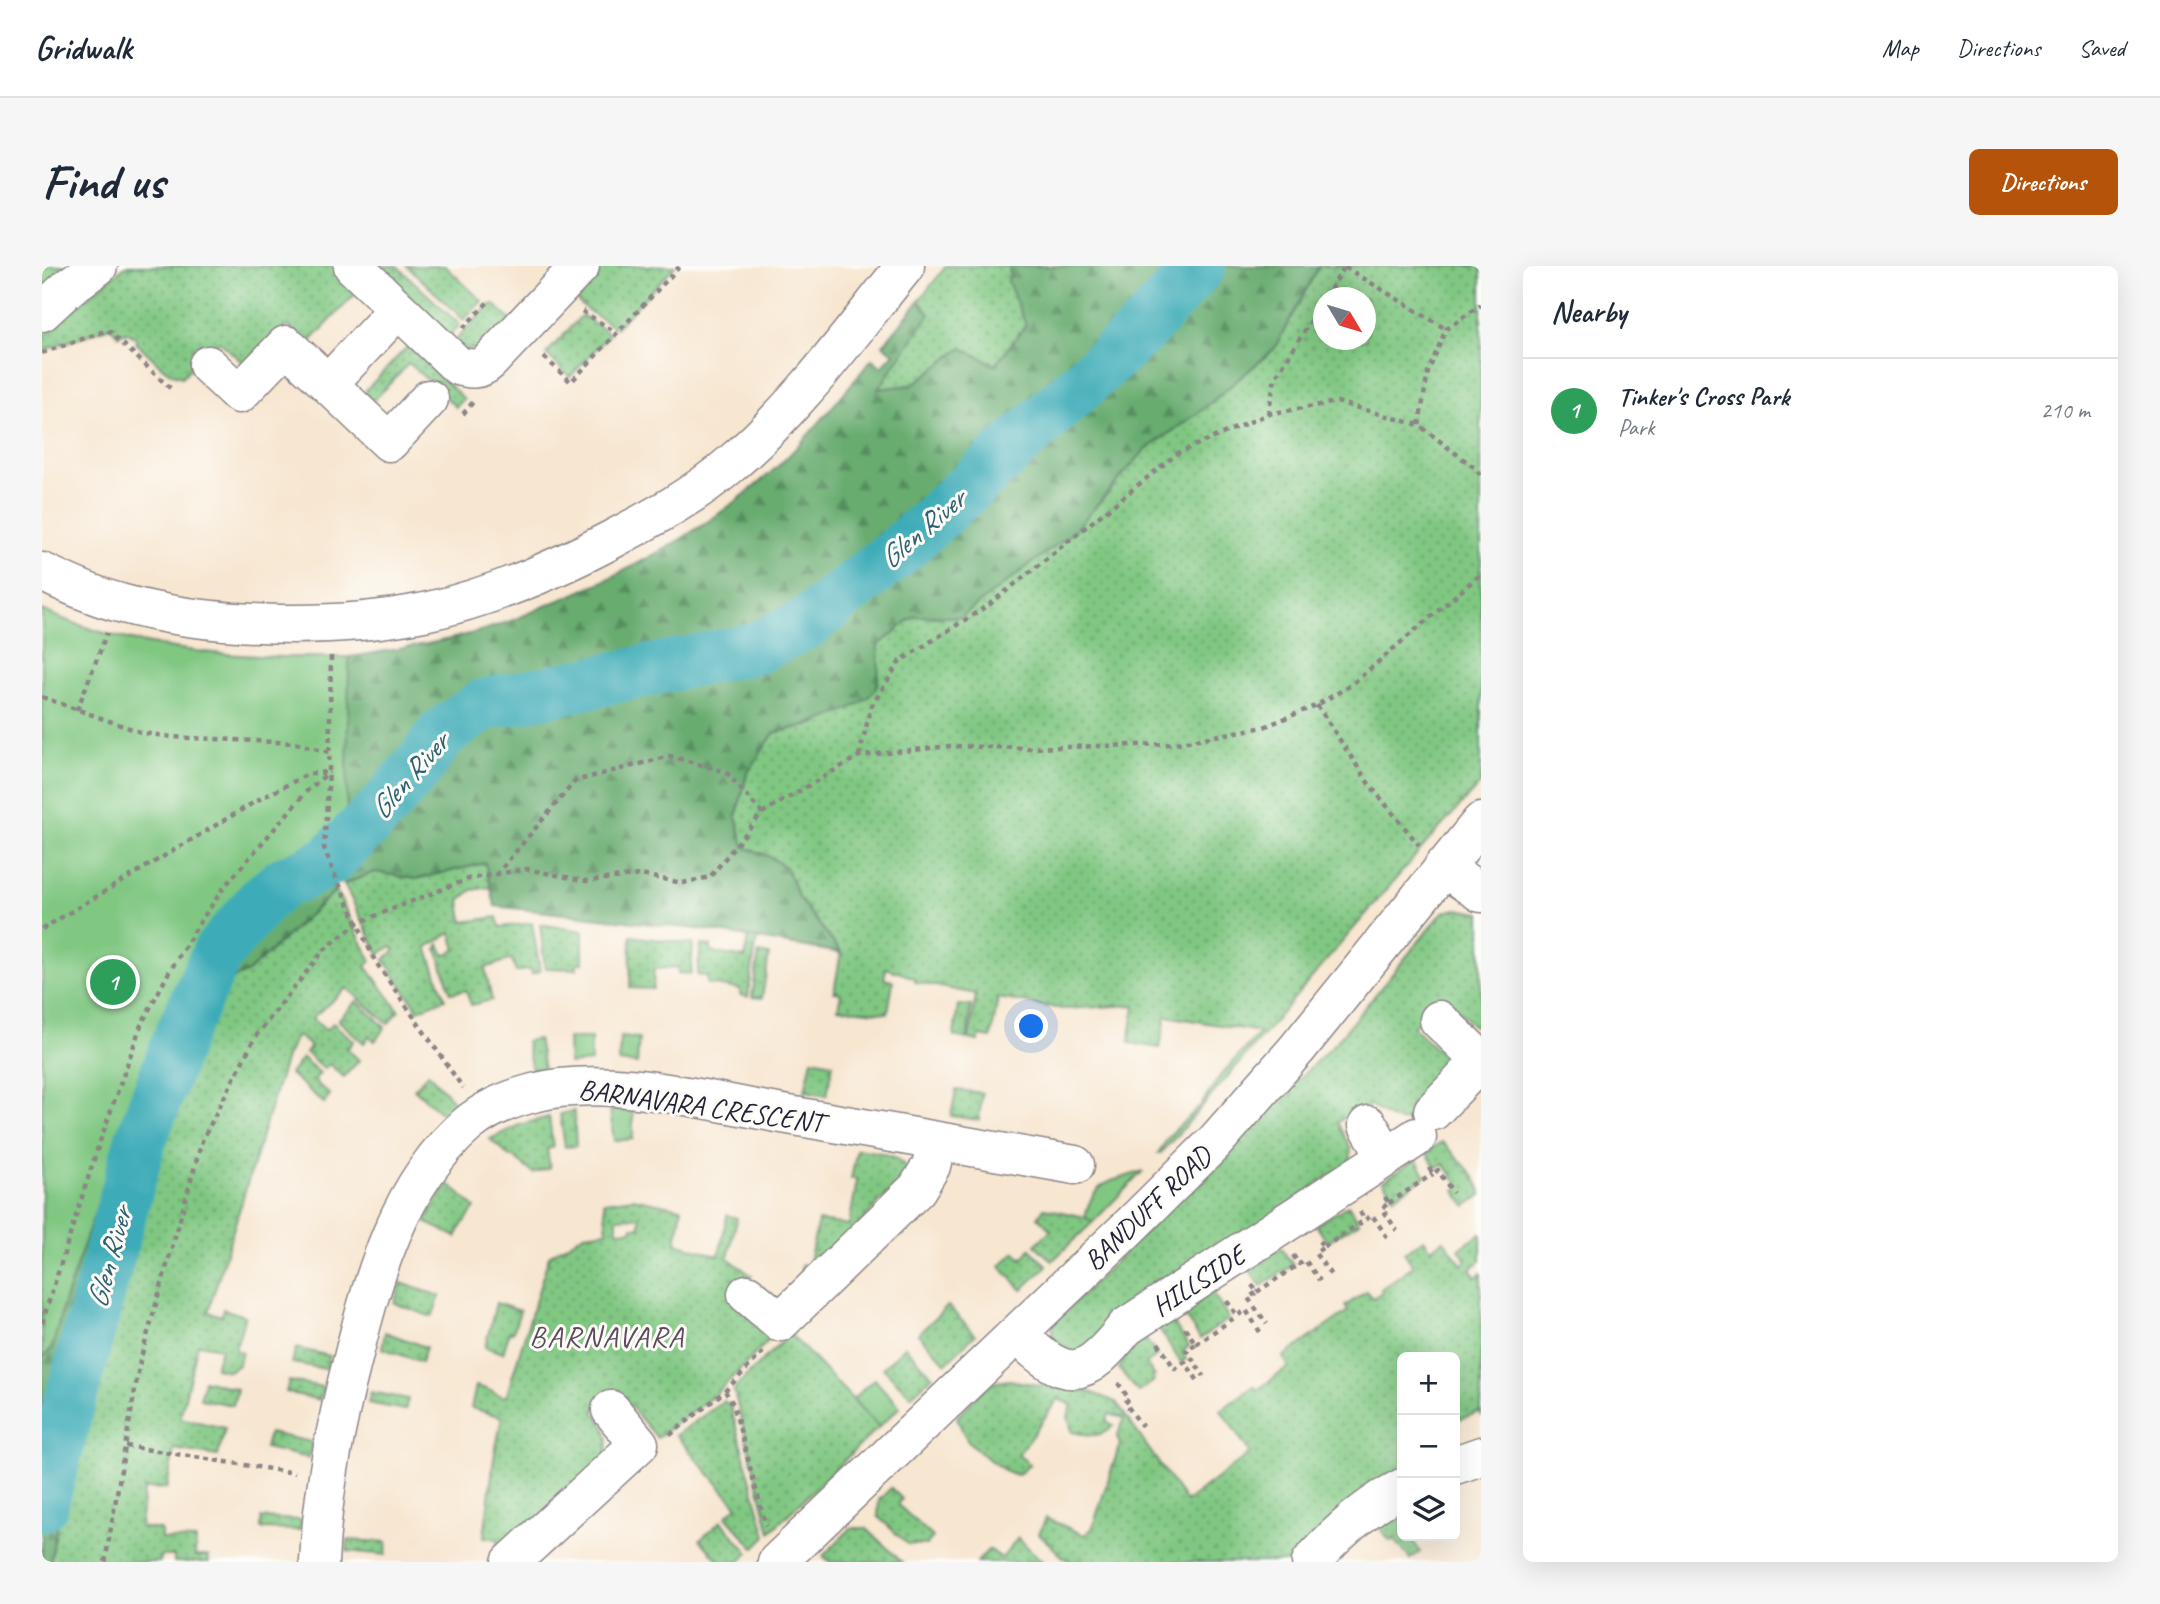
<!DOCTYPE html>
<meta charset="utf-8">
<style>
body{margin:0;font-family:Caveat,sans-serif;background:#f6f6f7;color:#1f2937}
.controls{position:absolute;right:21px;bottom:21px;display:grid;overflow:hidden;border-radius:10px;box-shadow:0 7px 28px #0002}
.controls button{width:63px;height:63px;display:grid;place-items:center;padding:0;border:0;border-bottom:2px solid #e0e1e3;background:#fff;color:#1f2937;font:35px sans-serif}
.compass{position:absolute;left:1271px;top:21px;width:63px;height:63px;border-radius:50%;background:#fff;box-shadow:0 7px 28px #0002;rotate:128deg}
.you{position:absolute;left:990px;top:761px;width:24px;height:24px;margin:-18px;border:5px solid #fff;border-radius:50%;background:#1a73e8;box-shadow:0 0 0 10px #1a73e833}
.badge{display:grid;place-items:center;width:46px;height:46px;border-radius:50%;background:#b45309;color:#fff;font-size:23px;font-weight:700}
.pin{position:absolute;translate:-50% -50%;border:4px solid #fff;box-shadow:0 2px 7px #0006}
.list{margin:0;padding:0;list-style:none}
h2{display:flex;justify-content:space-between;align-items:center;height:91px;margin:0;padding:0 28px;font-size:30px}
h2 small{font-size:23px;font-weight:400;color:#747a83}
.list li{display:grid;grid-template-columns:46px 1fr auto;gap:21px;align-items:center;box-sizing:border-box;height:105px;padding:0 28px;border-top:2px solid #e0e1e3}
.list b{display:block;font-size:26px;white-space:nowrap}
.list p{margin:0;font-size:23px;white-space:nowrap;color:#747a83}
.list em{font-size:23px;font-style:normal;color:#747a83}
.icon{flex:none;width:38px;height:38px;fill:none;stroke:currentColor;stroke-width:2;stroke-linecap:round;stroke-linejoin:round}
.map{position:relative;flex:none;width:1439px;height:1296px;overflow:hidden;border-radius:10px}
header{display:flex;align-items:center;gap:42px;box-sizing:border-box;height:98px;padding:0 35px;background:#fff;border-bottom:2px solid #e0e1e3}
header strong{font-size:33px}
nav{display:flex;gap:38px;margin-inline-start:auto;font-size:24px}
.intro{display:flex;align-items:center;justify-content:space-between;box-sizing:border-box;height:168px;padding:0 42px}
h1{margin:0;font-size:49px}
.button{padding:18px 32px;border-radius:10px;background:#b45309;color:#fff;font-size:24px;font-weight:700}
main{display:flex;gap:42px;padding:0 42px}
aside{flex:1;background:#fff;border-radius:10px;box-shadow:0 7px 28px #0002}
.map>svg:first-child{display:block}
.grass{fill:url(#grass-dots);stroke:#51745e;stroke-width:2;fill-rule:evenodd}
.forest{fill:url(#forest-firs);stroke:#456756;stroke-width:2}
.green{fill:#80c782;stroke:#51745e;stroke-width:2}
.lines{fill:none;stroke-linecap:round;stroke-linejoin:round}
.river{stroke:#3cacb8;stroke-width:52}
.minor-casing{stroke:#8c8486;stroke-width:41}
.major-casing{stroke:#8c8486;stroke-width:41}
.path{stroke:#8c8486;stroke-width:4.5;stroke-dasharray:5 5;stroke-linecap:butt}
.minor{stroke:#fff;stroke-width:38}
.major{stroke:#fff;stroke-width:38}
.labels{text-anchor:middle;stroke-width:6;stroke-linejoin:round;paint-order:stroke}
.street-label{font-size:28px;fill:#22223b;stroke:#fdfcf7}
.water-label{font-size:30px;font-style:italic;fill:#2e6073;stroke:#fdfcf7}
.neighbourhood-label{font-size:30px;letter-spacing:2px;fill:#5e4a61;stroke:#fdfcf7}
</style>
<header>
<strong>Gridwalk</strong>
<nav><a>Map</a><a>Directions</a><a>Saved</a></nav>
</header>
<div class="intro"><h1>Find us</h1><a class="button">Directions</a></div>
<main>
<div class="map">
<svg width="1439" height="1296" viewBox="0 0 1439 1296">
<defs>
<pattern id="grass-dots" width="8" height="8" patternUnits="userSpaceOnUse" patternTransform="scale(1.75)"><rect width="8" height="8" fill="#80c782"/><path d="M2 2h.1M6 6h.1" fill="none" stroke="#68a16c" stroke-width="1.8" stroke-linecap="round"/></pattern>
<pattern id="forest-firs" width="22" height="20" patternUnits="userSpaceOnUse" patternTransform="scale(1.75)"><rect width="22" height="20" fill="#68ac70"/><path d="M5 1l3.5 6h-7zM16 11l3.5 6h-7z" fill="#558c5d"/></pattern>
</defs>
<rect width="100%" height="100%" fill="#fdfcf7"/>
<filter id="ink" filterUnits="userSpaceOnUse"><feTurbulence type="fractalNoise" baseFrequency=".0143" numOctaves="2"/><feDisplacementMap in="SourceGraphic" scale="14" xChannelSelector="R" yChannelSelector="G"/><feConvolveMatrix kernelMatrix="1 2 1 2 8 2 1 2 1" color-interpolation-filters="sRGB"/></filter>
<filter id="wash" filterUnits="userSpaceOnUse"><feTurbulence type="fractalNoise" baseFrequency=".00686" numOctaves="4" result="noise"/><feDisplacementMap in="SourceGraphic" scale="28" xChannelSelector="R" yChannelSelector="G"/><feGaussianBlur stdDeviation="1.57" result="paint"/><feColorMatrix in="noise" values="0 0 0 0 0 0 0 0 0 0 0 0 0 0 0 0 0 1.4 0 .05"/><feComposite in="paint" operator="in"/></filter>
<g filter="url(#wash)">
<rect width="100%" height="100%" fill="#f7e6d0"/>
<path class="grass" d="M 0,0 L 37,0 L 0,29 Z
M 83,0 L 292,0 L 317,24 L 266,78 L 246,59 L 211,96 L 199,95 L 177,75 L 140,111 C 120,107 109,88 94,77 L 94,72 L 84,66 L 77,70 L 68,61 L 0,85 L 0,71 L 20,52 Z
M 327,0 L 355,0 L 418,59 L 404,73 Z
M 365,0 L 403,0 L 440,35 L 422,54 Z
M 555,0 L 633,0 L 574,62 L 545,44 L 528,28 Z
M 904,0 L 968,0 L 967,16 L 984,59 L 953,99 L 920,82 L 870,119 L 835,123 L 887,48 L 877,35 Z
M 1277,0 L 1439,0 L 1439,517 L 1386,575 L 1152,850 L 1119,887 L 1116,887 L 1128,869 L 1159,839 L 1178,810 L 1218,766 L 1124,750 L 1118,782 L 1087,777 L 1093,739 L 1021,743 L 956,732 L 949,772 L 938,770 L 936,775 L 927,773 L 934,728 L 873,716 L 873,712 L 844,702 L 842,713 L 851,715 L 846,747 L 796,742 L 799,727 L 792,726 L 799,686 L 757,632 L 744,601 L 724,589 L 702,581 L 694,551 L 705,508 L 732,467 L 775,457 L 835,419 L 836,380 L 872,350 L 919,351 L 1032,265 L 1102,185 L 1160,144 L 1232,83 ZM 1282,32 L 1324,32 L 1324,74 L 1282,74 Z
M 447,39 L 453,39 L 471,56 L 438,86 L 410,78 Z
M 540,49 L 568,68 L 528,111 L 504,88 Z
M 366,80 L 422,133 L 414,141 L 367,97 L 333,133 L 329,134 L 323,129 L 324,124 Z
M 443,597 L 450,621 L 430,624 L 418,634 L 421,656 L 455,651 L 458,661 L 490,657 L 498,705 L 490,708 L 488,703 L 474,706 L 470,693 L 443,702 L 450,734 L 429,739 L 424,724 L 409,727 L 395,683 L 397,678 L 402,689 L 414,684 L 409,667 L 385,681 L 403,733 L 376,744 L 342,694 L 353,684 L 349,680 L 337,689 L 302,618 L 333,606 L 374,613 Z
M 294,624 L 329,695 L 324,700 L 357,745 L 346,758 L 305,722 L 270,752 L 284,764 L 291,757 L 312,775 L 305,783 L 317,794 L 302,811 L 287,798 L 282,803 L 264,787 L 269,781 L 255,769 L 244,791 L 166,1046 L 180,1050 L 181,1043 L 203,1050 L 193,1084 L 200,1086 L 196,1099 L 187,1105 L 173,1102 L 179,1082 L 156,1078 L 138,1152 L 183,1162 L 176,1190 L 132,1183 L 125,1222 L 102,1223 L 98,1261 L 119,1264 L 119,1273 L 154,1274 L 153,1290 L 167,1290 L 167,1296 L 132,1296 L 132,1290 L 118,1290 L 118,1296 L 8,1296 L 26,1206 L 33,1150 L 51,1081 L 76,1017 L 104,907 L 128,838 L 181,717 L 206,706 Z
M 1415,643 L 1439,647 L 1439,761 L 1431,759 L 1401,730 L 1371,761 L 1406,794 L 1408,798 L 1406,803 L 1368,842 L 1377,852 C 1353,860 1347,852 1328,839 L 1295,856 L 1309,883 L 1309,894 L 1036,1090 C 1021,1082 1008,1078 1010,1059 L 1295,775 L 1401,646 Z
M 498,658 L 541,665 L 541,697 L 535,697 L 535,703 L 503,702 Z
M 589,670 L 651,678 L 649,708 L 636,707 L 636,701 L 612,703 L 611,723 L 588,722 Z
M 706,671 L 715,672 L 706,731 L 698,729 L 698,723 L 665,718 L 665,710 L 655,709 L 659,679 L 669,680 L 669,686 L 703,692 Z
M 717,687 L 727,689 L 720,732 L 710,731 Z
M 315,735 L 343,761 L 333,775 L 327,770 L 322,777 L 296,754 Z
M 916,739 L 929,740 L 925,773 L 912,770 Z
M 496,773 L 502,803 L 490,805 L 484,775 Z
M 260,792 L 278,807 L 272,815 L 288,829 L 282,837 L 248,808 Z
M 770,793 L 791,797 L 785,829 L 763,825 Z
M 386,807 L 415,839 L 401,849 L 372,823 Z
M 914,824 L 940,827 L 937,854 L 909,850 Z
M 532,845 L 534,880 L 523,881 L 518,848 Z
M 507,851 L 511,881 L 505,883 L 508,902 L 491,907 L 470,890 L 468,891 L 448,873 L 477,859 Z
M 1400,876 C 1412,888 1439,913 1439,929 L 1424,940 L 1413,925 L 1418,921 L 1402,898 L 1394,902 L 1384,886 Z
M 815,883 C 835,887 856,885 866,906 L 757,1023 L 760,999 L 766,1000 L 776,955 L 807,959 L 815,915 L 815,913 L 809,913 Z
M 1374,893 L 1384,910 L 1352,931 L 1341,915 Z
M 407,918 L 433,942 L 420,959 L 414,971 L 383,956 L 390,942 Z
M 591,932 L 640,942 L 634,977 L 677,990 L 685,949 L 695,952 L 686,992 L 710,1010 L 687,1033 L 730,1071 L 674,1128 L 615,1172 L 576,1125 L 552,1145 C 564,1159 569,1171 564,1190 L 455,1293 L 449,1287 L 455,1287 L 456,1273 L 442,1271 L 452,1192 L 460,1151 L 429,1142 L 434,1120 C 447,1123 453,1128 464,1131 L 507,990 L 542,968 L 565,965 L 562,936 ZM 598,951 L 598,961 L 591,961 L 590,964 L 575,965 L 575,952 Z
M 1306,939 L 1317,956 L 1285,976 L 1274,959 Z
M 1002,942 L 1047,952 L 1051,956 L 1010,995 L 993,979 L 1009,964 L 996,951 Z
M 1439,968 L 1439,995 L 1428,1003 L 1434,1011 L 1439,1007 L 1439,1149 L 1437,1146 L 1413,1155 L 1413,1091 L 1360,1091 L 1360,1206 L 1301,1246 L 1250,1296 L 1029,1296 L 1021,1291 L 997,1268 L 1004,1252 L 1042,1269 L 1050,1263 L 1078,1178 L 1075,1171 L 1082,1152 L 1067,1148 L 1064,1156 L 1072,1159 C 1057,1173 1049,1170 1030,1166 L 1026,1150 L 1030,1139 L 1016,1133 L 976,1189 L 988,1198 L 976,1209 C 963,1208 938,1187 928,1177 C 921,1169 918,1160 915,1151 L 943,1121 L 955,1116 L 967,1114 L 1019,1123 L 1043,1124 L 1074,1136 L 1144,1236 L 1208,1187 L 1179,1144 L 1212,1120 L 1215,1124 L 1247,1101 L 1241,1091 L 1306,1045 L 1303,1040 L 1325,1025 L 1331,1032 L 1340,1026 L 1339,1023 L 1371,1000 L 1362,986 L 1382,973 L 1389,983 L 1402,974 L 1420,999 L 1425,995 L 1417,983 Z
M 1239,982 L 1251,999 L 1219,1020 L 1207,1003 Z
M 988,983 L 1005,1000 L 980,1024 L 958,1000 L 973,986 L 980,993 Z
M 359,1017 L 398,1030 L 390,1051 L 352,1037 Z
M 1171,1026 L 1187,1053 L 1158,1073 L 1140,1046 Z
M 454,1037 L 478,1045 L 471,1066 L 468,1065 L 461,1087 L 443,1081 Z
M 906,1040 L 933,1069 L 904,1097 L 876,1068 Z
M 1129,1053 L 1147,1080 L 1140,1086 L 1144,1093 L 1139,1097 L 1116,1061 Z
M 343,1066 L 384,1081 L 379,1096 L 340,1082 Z
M 748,1068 L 837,1161 L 728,1266 L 692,1125 L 695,1119 Z
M 1102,1071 L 1115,1089 L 1104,1098 L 1113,1110 L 1110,1112 L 1112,1115 L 1096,1126 L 1077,1103 L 1088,1081 Z
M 863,1081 L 891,1110 L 869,1130 L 841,1102 Z
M 254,1082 L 288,1090 L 284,1103 L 250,1097 Z
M 162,1114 L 195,1123 L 191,1139 L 158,1133 Z
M 247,1115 L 281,1121 L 278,1134 L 244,1126 Z
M 329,1126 L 366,1133 L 363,1144 L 326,1137 Z
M 682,1135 L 688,1139 L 724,1270 L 712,1282 L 684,1250 L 695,1240 L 634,1169 Z
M 227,1167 L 270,1176 L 267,1192 L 223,1182 Z
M 849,1222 L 860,1233 L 856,1239 L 891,1271 L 884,1279 L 865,1278 L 836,1250 L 837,1234 Z
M 1354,1246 L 1360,1257 L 1360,1270 L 1368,1270 L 1378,1286 L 1368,1293 L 1352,1273 L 1348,1275 L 1336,1260 Z
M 219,1252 L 259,1254 L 258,1264 L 219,1263 Z
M 679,1255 L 707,1287 L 697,1296 L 678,1296 L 658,1274 Z
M 809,1262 L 824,1262 L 860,1296 L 788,1296 L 781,1290 Z
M 976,1272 L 1001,1296 L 935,1296 L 947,1283 L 960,1292 Z
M 306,1274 L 345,1276 L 344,1289 L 305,1285 Z"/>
<path class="forest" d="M 968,0 L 1277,0 L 1232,83 L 1160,144 L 1102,185 L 1032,265 L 919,351 L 872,350 L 836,380 C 836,390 838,410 835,419 C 826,445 757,461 732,467 L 705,508 L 694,551 L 702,581 L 724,589 L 744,601 L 757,632 L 799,687 L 671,665 L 453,640 L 443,597 L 374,613 L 333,606 L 302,618 L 289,581 L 304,559 L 307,391 C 356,383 407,376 454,360 C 470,355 487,347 503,340 C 587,307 668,262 735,201 C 770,168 800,129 830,93 L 840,101 L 852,87 L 841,79 L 877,35 L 888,48 L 836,123 L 870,119 L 920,82 L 953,99 L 984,59 L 966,16 Z
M 251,585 L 277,585 L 294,624 L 206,706 L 181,717 L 128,838 L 104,907 L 76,1017 L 51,1081 L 33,1150 L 26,1206 L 8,1296 L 0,1296 L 0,1092 L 10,1082 L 21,1039 L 88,844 L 118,766 L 167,666 L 224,598 Z"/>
<path class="green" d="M 0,344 C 95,388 205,393 307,391 L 304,559 L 289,581 L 277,585 L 251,585 L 224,598 L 167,666 L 118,766 L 88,844 L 21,1039 L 10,1082 L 0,1092 Z
M 578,771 L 597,772 L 595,798 L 577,796 Z
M 526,772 L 549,772 L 549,796 L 527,798 Z
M 568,844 L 591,845 L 591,873 L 572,875 Z
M 1101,905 L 1051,956 L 1043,951 C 1052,912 1069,917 1101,905 Z
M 832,1113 L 858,1141 L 837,1161 L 811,1133 Z"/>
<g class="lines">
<path class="river" d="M 0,1240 L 98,876 L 138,769 L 176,686 L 221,633 L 242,616 L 264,607 L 287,595 L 340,543 L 377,500 L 401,467 L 441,439 L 714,382 L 764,358 L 859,283 L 942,208 L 1103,61 L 1158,0"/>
</g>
</g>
<g filter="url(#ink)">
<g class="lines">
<defs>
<path id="minor" d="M 311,0 L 416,100 C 428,103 437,105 447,96 L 538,0
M 356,43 L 286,118 L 347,176 L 387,133
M 0,46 L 27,21 L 56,0
M 166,99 L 197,128 L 244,79 L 286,118
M 1401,601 L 1439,627
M 1397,754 L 1439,794
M 1391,845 L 1439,795
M 1326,859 L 1345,891
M 705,1028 L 738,1056 L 875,923 L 889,900 L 895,875
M 975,1068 C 1025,1117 1041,1115 1084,1061 L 1375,871
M 1413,1199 L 1439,1190
M 277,1296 C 280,1228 293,1162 310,1096 C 331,1011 357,917 426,858 C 444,843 468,833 491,827 C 563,808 662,834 735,847 C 834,864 933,882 1033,899
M 469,1296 L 597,1178 L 569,1144
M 735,1296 L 1086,962 L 1172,877 L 1255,783 L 1439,556
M 1269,1296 C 1294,1268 1326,1239 1360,1222"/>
<path id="major" d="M 0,306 C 25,318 51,330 78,337 C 166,362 293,364 382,346 C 448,332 510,305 569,274 C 611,252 653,229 689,198 C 756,141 808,68 863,0"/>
</defs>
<use href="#minor" class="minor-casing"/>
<use href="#major" class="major-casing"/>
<path class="path" d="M 1303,1 L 1404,63
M 1283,32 L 1303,0
M 540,45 L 575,67
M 421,62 L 448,34
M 0,87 L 66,64 L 129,123
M 502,91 L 529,116 L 638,0
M 421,148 L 431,136
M 1226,148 L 1233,112 L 1282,34
M 1377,159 L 1386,106 L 1404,63 L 1439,39
M 289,390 L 287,506 L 282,582 L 292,607 L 333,695 L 421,822
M 0,431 L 101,467 L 130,471 L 254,477 L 287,486
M 1275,439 L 1327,518 L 1377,579
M 35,444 L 65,367
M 817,490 L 829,441 L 858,395 L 948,338 L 1136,187 L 1226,148 L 1295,136 L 1377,159 L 1434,203 L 1439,210
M 720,547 L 817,490 L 908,480 L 986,482 L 1129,478 L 1222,461 L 1275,439 L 1309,419 L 1439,308
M 0,663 L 216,534 L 266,508 L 286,506
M 1387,902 L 1391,908 L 1396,904 L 1411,927
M 1343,931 L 1347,937 L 1340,942 L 1355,965
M 1347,937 L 1391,908
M 1318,946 L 1323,954 L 1330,949 L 1345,971
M 1277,975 L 1282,981 L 1273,987 L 1289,1009
M 1282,981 L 1323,954
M 1251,989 L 1257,998 L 1263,994 L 1278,1015
M 1210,1019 L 1215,1026 L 1206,1032 L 1225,1058
M 1215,1026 L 1257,998
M 1185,1035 L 1195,1050 L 1204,1044 L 1218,1066
M 0,1057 L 54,887 L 99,759 L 126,708 L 158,656 L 183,620 L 265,525 L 287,506
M 1143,1062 L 1154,1078 L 1144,1084 L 1162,1110
M 1116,1077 L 1133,1103 L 1143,1096 L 1158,1118
M 1154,1078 L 1195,1050
M 1076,1117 L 1087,1133 L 1083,1137 L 1100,1160
M 683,1125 L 691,1138 L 724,1260
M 628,1169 L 683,1125 L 723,1084
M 84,1180 L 253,1207
M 63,1296 L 98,1095 L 160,875 L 213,771 L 281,685 L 315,657 L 426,613 L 484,603 L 544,615 L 599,609 L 641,617 L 668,611 L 720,547 L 684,506 L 628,490 L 533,515 L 455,608"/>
<use href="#minor" class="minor"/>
<use href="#major" class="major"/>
</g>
</g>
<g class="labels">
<g class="street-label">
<text transform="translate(659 839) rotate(8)" y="10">BARNAVARA CRESCENT</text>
<text transform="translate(1105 942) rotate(-44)" y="10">BANDUFF ROAD</text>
<text transform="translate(1156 1014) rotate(-33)" y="10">HILLSIDE</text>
</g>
<g class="water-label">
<text transform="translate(880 263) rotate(-41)" y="10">Glen River</text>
<text transform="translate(367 510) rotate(-49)" y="10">Glen River</text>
<text transform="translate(67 992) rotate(-75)" y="10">Glen River</text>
</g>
<g class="neighbourhood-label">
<text x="565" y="1080">BARNAVARA</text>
</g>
</g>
</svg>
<div class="controls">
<button>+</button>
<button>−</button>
<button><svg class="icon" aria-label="layers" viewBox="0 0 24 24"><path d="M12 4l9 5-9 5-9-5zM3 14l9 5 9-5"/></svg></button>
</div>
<svg class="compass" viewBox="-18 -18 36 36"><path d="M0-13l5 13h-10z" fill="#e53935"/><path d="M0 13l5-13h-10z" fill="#747a83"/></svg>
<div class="you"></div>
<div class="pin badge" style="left:71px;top:716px;background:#2e9e5b">1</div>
</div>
<aside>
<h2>Nearby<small></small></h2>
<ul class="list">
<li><span class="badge" style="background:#2e9e5b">1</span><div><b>Tinker's Cross Park</b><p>Park</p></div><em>210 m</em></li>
</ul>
</aside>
</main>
